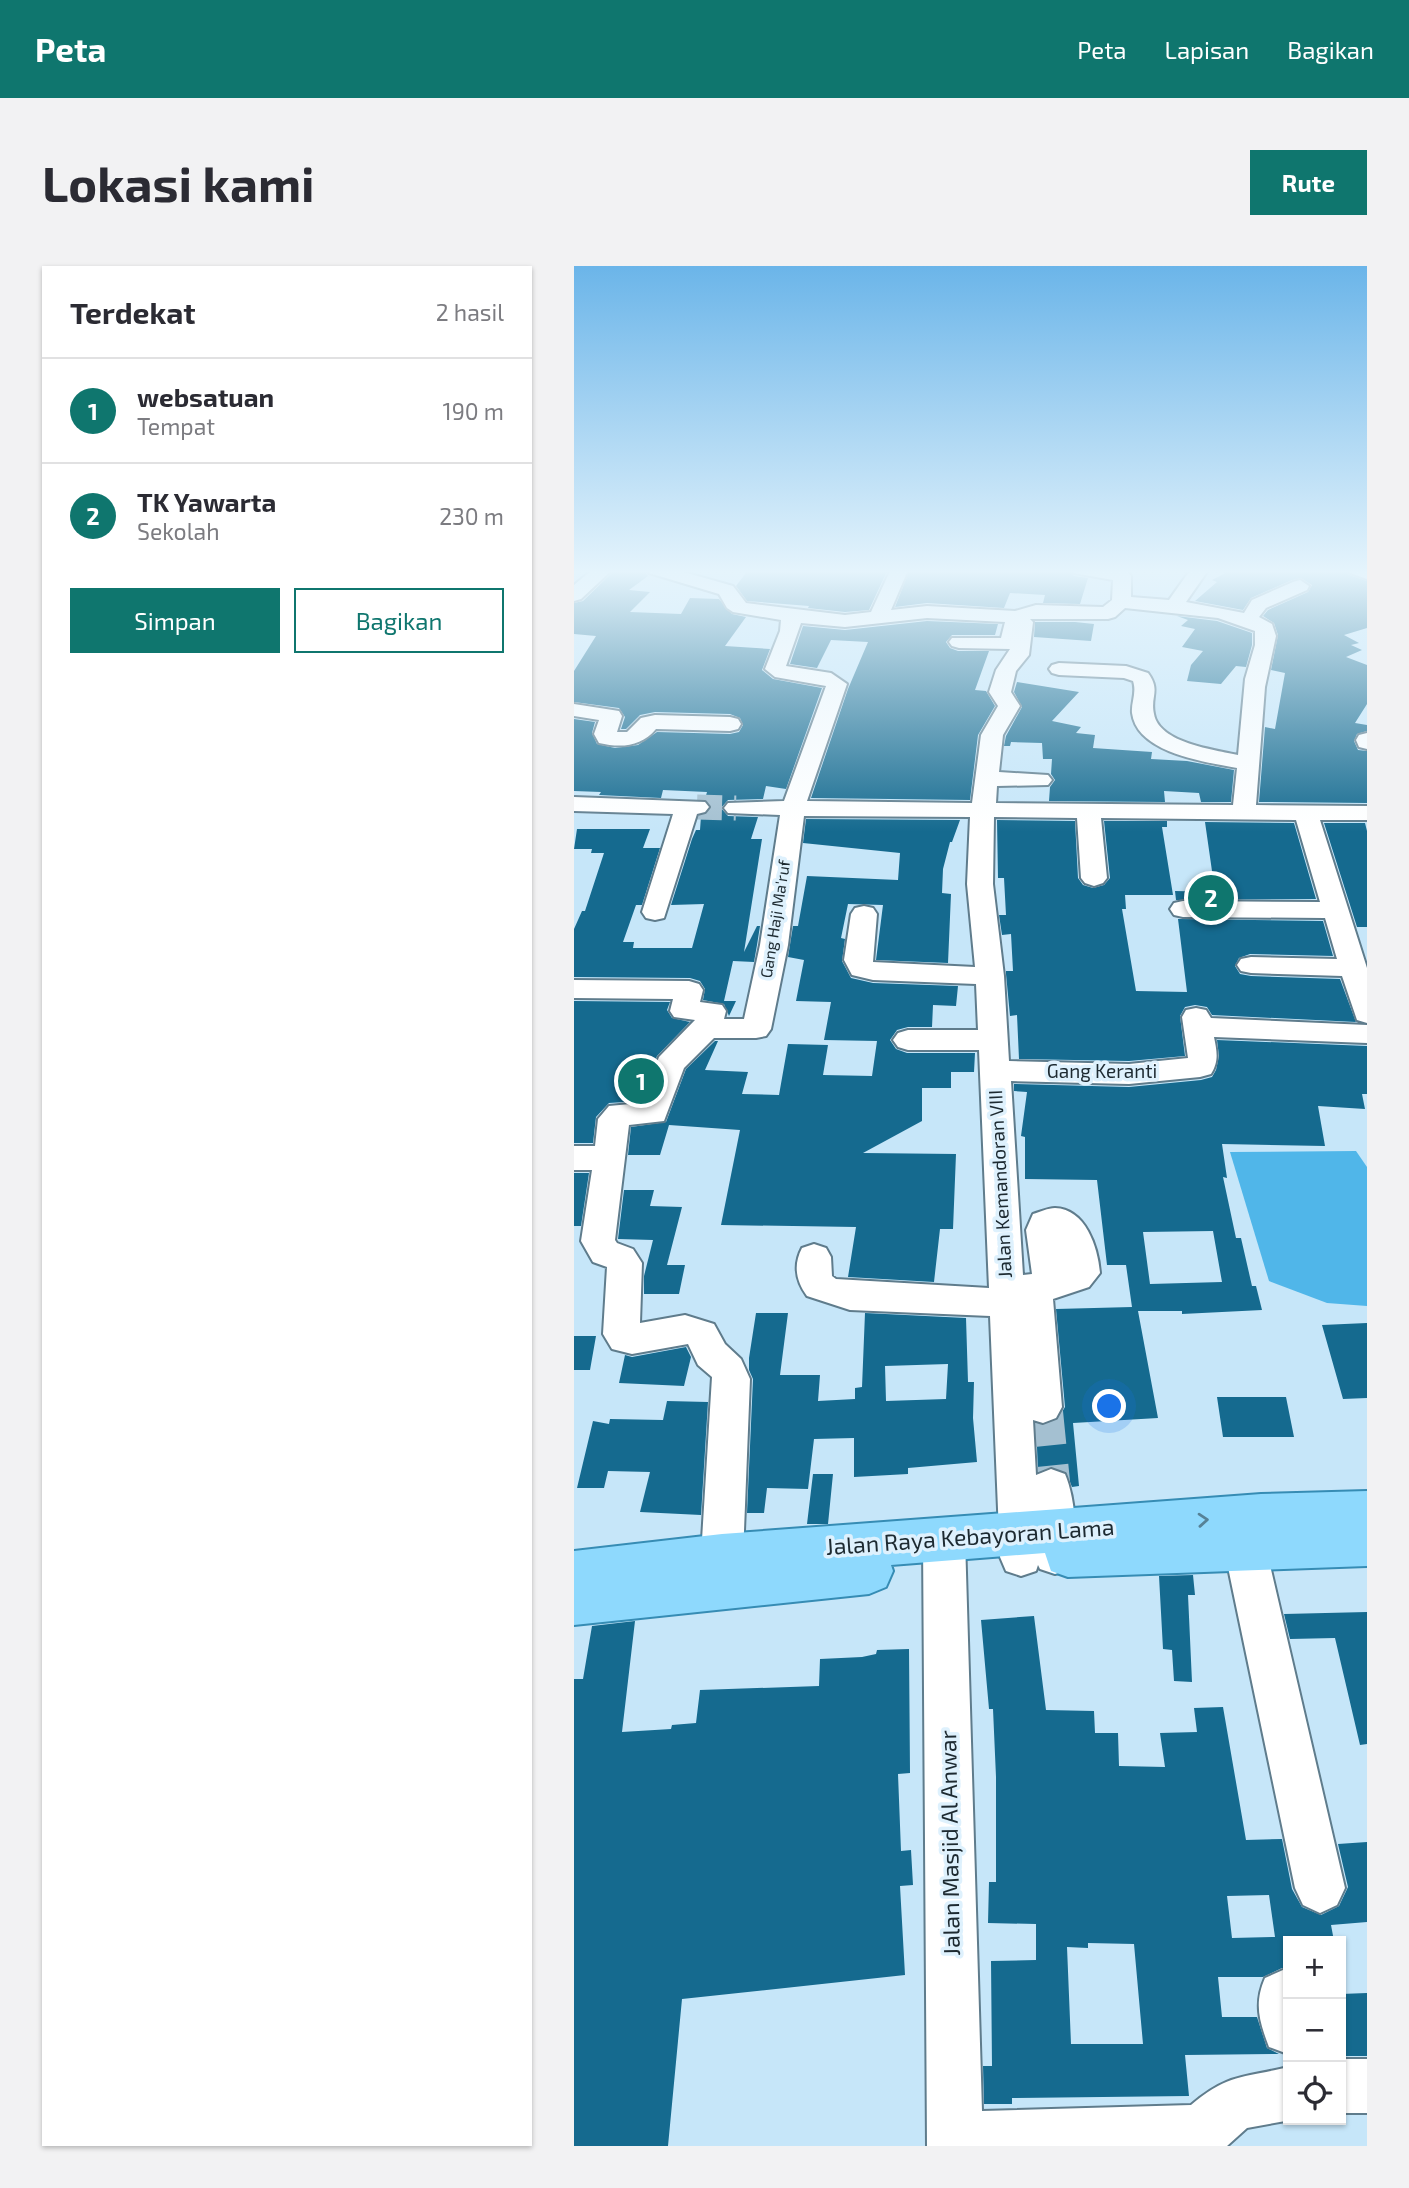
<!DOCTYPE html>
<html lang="id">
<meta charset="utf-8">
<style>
body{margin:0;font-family:"Exo 2",sans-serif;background:#f2f2f3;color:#2b2b33}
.controls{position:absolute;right:21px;bottom:21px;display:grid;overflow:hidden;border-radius:0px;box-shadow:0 2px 5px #0004}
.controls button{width:63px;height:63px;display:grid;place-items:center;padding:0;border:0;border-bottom:2px solid #e1e1e2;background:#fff;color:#2b2b33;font:35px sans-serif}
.you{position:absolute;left:536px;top:1141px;width:24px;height:24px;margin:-18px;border:5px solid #fff;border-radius:50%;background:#1a73e8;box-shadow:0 0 0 10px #1a73e833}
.badge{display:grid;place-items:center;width:46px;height:46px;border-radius:50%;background:#0f766e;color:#fff;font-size:23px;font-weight:700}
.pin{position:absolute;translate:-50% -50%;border:4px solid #fff;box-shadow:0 2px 7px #0006}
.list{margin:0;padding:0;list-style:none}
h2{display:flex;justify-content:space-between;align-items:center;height:91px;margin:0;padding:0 28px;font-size:30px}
h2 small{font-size:23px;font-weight:400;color:#7c7c81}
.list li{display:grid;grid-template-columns:46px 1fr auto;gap:21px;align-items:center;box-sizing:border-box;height:105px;padding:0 28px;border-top:2px solid #e1e1e2}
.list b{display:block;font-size:26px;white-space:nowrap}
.list p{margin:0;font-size:23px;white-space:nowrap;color:#7c7c81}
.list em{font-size:23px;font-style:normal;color:#7c7c81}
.actions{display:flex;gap:14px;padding:21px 28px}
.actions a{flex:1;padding:16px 0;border:2px solid #0f766e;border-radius:0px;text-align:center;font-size:24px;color:#0f766e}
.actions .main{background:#0f766e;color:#fff}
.icon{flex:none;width:38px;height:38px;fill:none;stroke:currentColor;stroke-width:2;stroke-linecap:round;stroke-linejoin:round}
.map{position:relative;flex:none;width:793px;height:1880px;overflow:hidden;border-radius:0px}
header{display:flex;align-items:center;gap:42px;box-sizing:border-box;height:98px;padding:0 35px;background:#0f766e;color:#fff}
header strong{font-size:33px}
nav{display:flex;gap:38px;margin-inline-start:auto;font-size:24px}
.intro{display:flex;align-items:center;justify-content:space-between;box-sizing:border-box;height:168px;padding:0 42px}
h1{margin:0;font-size:49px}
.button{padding:18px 32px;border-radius:0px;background:#0f766e;color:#fff;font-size:24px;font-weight:700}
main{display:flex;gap:42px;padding:0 42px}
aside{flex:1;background:#fff;border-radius:0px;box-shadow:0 2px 5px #0004}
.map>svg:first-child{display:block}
.forest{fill:#50b6e9}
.building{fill:#156a8f;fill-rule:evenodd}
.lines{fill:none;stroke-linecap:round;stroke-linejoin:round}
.minor-tunnel-far1{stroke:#a4c0d1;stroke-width:25;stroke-dasharray:25 12;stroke-linecap:butt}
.minor-tunnel{stroke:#a4c0d1;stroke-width:39;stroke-dasharray:39 20;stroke-linecap:butt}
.minor-casing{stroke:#5f7c8c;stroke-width:4}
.major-casing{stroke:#368cb4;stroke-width:4}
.minor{fill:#fff;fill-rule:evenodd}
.major{fill:#8ed9fd;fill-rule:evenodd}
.oneway{stroke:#568297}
.labels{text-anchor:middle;stroke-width:7;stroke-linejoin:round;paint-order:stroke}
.far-street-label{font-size:16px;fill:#1d2a31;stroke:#def1fd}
.street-label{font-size:19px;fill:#1d2a31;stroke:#def1fd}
.near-street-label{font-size:23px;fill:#1d2a31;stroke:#def1fd}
</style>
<header>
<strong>Peta</strong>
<nav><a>Peta</a><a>Lapisan</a><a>Bagikan</a></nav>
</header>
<div class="intro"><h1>Lokasi kami</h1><a class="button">Rute</a></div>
<main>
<aside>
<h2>Terdekat<small>2 hasil</small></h2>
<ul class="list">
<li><span class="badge">1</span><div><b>websatuan</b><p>Tempat</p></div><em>190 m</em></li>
<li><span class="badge">2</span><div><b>TK Yawarta</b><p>Sekolah</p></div><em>230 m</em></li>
</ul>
<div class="actions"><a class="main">Simpan</a><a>Bagikan</a></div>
</aside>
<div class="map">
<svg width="793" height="1880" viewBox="0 0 793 1880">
<rect width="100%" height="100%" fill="#c6e6f9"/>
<path class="forest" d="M 782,885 L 793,901 L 793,1040 L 753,1037 L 695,1015 L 656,886 Z"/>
<path class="building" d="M 42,303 L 69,303 L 74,310 L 55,324 L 76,326 L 56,346 L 107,348 L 116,332 L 145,333 L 158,348 L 172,351 L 151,380 L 196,383 L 188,404 L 199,413 L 248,422 L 212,523 L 192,520 L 189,533 L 154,534 L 147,542 L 154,550 L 184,551 L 177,573 L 188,573 L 170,686 L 183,660 L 186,660 L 183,679 L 180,696 L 159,695 L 150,735 L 162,735 L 155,750 L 150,738 L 129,734 L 131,723 L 126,715 L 116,712 L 0,711 L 0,663 L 8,645 L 11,645 L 30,587 L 17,587 L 18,583 L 0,583 L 3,563 L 76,563 L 69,582 L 86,582 L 68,639 L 62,639 L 49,676 L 60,676 L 59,682 L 118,682 L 130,638 L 97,639 L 118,573 L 122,564 L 126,564 L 127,550 L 133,548 L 138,541 L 131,533 L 133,526 L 89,524 L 87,532 L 25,529 L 27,526 L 0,525 L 0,453 L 21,456 L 18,467 L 23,478 L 41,482 L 64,479 L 83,466 L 156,468 L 165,466 L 169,459 L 166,452 L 156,448 L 81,446 L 66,449 L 52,463 L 47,463 L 51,451 L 45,442 L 0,436 L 0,405 L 22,370 L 0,368 L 0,337 L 9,335 Z
M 175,303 L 314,303 L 295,344 L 271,346 L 234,342 L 235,340 L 173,335 L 162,320 Z
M 336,303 L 494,303 L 500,310 L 514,312 L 506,338 L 469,337 L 471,329 L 436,327 L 430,342 L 353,337 L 321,341 Z
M 659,303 L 770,303 L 775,309 L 793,315 L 793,362 L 770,369 L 785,377 L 777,379 L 788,384 L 772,391 L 793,399 L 793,438 L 781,457 L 793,459 L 793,465 L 783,468 L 780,475 L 784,484 L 793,485 L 793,537 L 685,536 L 691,461 L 701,463 L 711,407 L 697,404 L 704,369 L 700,357 L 689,350 L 694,344 L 734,326 L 738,319 L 727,312 L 718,314 L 677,332 L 669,344 L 621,335 L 643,316 L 638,314 Z
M 603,350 L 643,355 L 678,367 L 678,379 L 672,401 L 662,400 L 647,418 L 613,415 L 617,399 L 629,385 L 608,381 L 621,363 L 607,360 L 614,354 Z
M 353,355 L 424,358 L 421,369 L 378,369 L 372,376 L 376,382 L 384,385 L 415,385 L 401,424 L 412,425 L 421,440 L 404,469 L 396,534 L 237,532 L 274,423 L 294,376 L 257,374 L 243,402 L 216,398 L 229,360 L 271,364 Z
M 461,356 L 501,356 L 520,358 L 517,375 L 460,371 Z
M 443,416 L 505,426 L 478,455 L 507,461 L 502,467 L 521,469 L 519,482 L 578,486 L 577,493 L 613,495 L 660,504 L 657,536 L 627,536 L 625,527 L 590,525 L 591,536 L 475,535 L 476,521 L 481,514 L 477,508 L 478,493 L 469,493 L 468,477 L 437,476 L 436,480 L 430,480 L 432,470 L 448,441 L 440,426 Z
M 232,553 L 386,554 L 378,576 L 376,576 L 369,603 L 368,627 L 377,628 L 374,697 L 302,694 L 309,639 L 274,638 L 267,672 L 271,673 L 268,695 L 277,712 L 299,717 L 384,720 L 382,740 L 359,739 L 358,761 L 334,761 L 323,764 L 316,774 L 322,783 L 333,787 L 401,787 L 400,806 L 377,806 L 377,822 L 348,822 L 348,855 L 289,887 L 382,888 L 379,963 L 366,963 L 360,1016 L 274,1011 L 282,961 L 147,959 L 166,864 L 95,859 L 86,889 L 54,889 L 57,861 L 92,856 L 112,803 L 141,775 L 144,775 L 131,804 L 174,806 L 168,828 L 205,829 L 214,778 L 254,779 L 249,809 L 298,810 L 303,775 L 250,774 L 257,736 L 222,735 L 230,694 L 214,691 L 219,660 L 224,660 L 233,610 L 324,614 L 326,587 L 229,577 Z
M 423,554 L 501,555 L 504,612 L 509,619 L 519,622 L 530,619 L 536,612 L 530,555 L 593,555 L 593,561 L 588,561 L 599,629 L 551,629 L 552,643 L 548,643 L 562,725 L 613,726 L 604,653 L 749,655 L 759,690 L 676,688 L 665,692 L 661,700 L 666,708 L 677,710 L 766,713 L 782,756 L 638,749 L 633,741 L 621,739 L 611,741 L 606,750 L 611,790 L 555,795 L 445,793 L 443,749 L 436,750 L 432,708 L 432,705 L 439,705 L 437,668 L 428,669 L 425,649 L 432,649 L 430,612 L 424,612 Z
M 631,556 L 720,557 L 742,633 L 602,634 L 601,625 L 641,626 Z
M 750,557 L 791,557 L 793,565 L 793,661 L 783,661 Z
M 0,735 L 96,736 L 93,744 L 98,752 L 116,756 L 83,790 L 65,835 L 35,837 L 22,851 L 19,877 L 0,877 Z
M 643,774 L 793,780 L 793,828 L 788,828 L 791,843 L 744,840 L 751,880 L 648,878 L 653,912 L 649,911 L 662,972 L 667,972 L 678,1020 L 682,1020 L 688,1044 L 608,1048 L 608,1045 L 564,1045 L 584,1152 L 499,1157 L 505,1220 L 498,1221 L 492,1206 L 478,1201 L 464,1205 L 462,1158 L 470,1159 L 483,1154 L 491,1141 L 482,1043 L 558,1041 L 552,999 L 533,999 L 523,914 L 451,913 L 451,871 L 447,870 L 453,826 L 440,825 L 440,818 L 555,821 L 627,814 L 638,811 L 642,804 L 645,790 ZM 639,965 L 648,1016 L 576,1018 L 569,966 Z
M 0,907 L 15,907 L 7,960 L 0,960 Z
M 50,924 L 80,924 L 76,940 L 108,941 L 93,999 L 111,999 L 105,1028 L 70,1028 L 70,1010 L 79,974 L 44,973 Z
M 182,1047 L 214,1047 L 206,1109 L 246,1109 L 244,1135 L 281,1133 L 281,1122 L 288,1121 L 291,1047 L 392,1052 L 394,1116 L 400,1116 L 399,1152 L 403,1196 L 334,1202 L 334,1208 L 280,1211 L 280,1172 L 240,1173 L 234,1223 L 193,1222 L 190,1247 L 173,1247 L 179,1113 L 175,1104 L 175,1092 ZM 374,1098 L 372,1133 L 312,1135 L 311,1100 Z
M 793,1057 L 793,1132 L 769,1133 L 748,1059 Z
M 0,1070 L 22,1070 L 16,1104 L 0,1104 Z
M 112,1081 L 117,1091 L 110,1120 L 45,1117 L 51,1089 L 58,1091 Z
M 643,1131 L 712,1131 L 720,1171 L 649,1171 Z
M 93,1135 L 134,1136 L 127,1249 L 66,1246 L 76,1206 L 34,1205 L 30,1222 L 3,1222 L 19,1155 L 35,1158 L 36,1153 L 89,1154 Z
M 239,1208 L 259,1208 L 254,1258 L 233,1258 Z
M 619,1309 L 621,1329 L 614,1329 L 618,1416 L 600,1415 L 598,1384 L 589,1383 L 585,1310 Z
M 793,1346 L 793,1478 L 786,1479 L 761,1372 L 716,1373 L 710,1348 Z
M 460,1350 L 472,1444 L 520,1445 L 521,1467 L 544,1467 L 545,1500 L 591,1501 L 586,1467 L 623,1466 L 620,1442 L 649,1441 L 672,1574 L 708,1573 L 718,1623 L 728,1641 L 747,1649 L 765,1640 L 774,1621 L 764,1578 L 793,1576 L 793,1656 L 757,1659 L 760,1675 L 714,1675 L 714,1703 L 708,1702 L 689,1711 L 644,1711 L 648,1751 L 683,1751 L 693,1782 L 705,1788 L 611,1789 L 615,1830 L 438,1832 L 438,1838 L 410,1838 L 409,1800 L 418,1800 L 417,1695 L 462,1694 L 462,1658 L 414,1657 L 415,1616 L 422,1616 L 422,1511 L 419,1443 L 415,1443 L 407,1354 ZM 695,1629 L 701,1671 L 658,1672 L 653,1630 ZM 514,1677 L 560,1678 L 569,1778 L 497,1778 L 493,1681 L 514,1682 Z
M 61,1355 L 48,1466 L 97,1463 L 98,1459 L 122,1457 L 126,1424 L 245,1420 L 246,1393 L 288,1391 L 302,1388 L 303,1384 L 335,1383 L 336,1507 L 324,1508 L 327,1585 L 337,1584 L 339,1619 L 326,1620 L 331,1709 L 108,1733 L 94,1880 L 0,1880 L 0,1413 L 9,1413 L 18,1360 Z
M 793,1727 L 793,1790 L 767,1790 L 767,1728 Z"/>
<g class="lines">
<path class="minor-tunnel-far1" d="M 123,541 L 162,542"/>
<path class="minor-tunnel" d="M 469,1141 L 477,1221"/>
<defs>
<path id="minor" d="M 19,303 L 39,303 L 7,333 L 0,335 L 0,319 Z
M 72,303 L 99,303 L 159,320 L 172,337 L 271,349 L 297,346 L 317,303 L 334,304 L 317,344 L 353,340 L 441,345 L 462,339 L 529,341 L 538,334 L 539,314 L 500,307 L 497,303 L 537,303 L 554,306 L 557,310 L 557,331 L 595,334 L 617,303 L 635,303 L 612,336 L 670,347 L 678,334 L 719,316 L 726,314 L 735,320 L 733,324 L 692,342 L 685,351 L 698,358 L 702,370 L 691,421 L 682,539 L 793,540 L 793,554 L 746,554 L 793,702 L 793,757 L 783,754 L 768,710 L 677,707 L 667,705 L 663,699 L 667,693 L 677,691 L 763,693 L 751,652 L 609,651 L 600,649 L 596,643 L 600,637 L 609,635 L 746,636 L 722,554 L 527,552 L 533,612 L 529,617 L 520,620 L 511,617 L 507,612 L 503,552 L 420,551 L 419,618 L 430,710 L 435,795 L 555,798 L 614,792 L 608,751 L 612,744 L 622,742 L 632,744 L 637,752 L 793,759 L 793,777 L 640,771 C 643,786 645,795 637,808 L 626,811 L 555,818 L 437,815 L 449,1009 L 458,1008 L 452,964 L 459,948 C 466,946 474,942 481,942 C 512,943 524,982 526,1007 L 515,1021 L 479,1033 L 488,1141 L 482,1152 L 469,1157 L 459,1154 L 462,1209 L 477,1203 L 491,1208 C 501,1231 506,1281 496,1303 L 481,1308 L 466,1303 L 464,1299 L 462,1305 L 447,1310 L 432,1305 L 426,1291 L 416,1050 L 276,1044 L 233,1030 C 222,1015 219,999 228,982 L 240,978 L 252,982 L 257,991 L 258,1010 L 262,1013 L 415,1022 L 405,784 L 334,784 L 324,781 L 319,774 L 324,767 L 334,764 L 404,764 L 402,718 L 299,714 L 278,709 L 270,694 L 277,648 L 281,642 L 290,640 L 299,642 L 303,648 L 299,696 L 401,701 L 393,618 L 396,551 L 230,550 L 214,679 L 197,763 L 192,770 L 182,772 L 140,772 L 110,802 L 90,855 L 55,859 L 41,974 L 43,977 L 59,983 L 68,997 L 66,1057 L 111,1049 L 140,1058 L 151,1078 L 167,1093 L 176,1113 L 169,1290 L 163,1304 L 148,1309 L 133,1304 L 127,1290 L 138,1111 L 124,1099 L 114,1078 L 58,1088 L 38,1083 L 29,1068 L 33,1001 L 19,996 L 7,975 L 18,904 L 0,904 L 0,880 L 21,880 L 24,853 L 35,840 L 67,837 L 85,791 L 121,754 L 100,751 L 96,745 L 99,733 L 0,732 L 0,714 L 115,715 L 125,718 L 129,724 L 126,736 L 148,739 L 152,745 L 150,753 L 170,753 L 186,679 L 206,549 L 154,547 L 150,542 L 154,537 L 210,535 L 252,420 L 201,411 L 191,403 L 206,365 L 207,354 L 159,346 L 153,342 L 145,328 L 75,307 ZM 551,342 L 644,352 L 681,365 L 681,379 L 671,413 L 664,489 C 641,484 585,477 580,448 C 576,430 587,425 574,407 L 552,400 L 485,397 L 478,399 L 475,403 L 478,407 L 485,409 L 550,412 L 559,415 C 563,427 557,436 558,447 C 563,487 631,496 663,502 L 659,539 L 422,537 L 423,520 L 474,519 L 478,514 L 474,509 L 425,506 L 429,469 L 446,440 L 437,426 L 442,405 L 455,389 L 459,356 L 456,353 L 534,353 L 541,351 ZM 353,352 L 431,356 L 427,372 L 378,372 L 375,376 L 378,380 L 385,382 L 436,383 L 422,404 L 415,426 L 424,440 L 407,469 L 398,537 L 233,535 L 273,418 L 257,407 L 212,400 L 227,357 L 271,361 Z
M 773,303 L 793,303 L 793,313 L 776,307 Z
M 0,438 L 45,445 L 48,450 L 43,466 L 53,466 L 67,452 L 81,449 L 156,451 L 164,453 L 167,458 L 164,463 L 156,465 L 82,463 C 67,481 47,482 25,477 L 20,468 L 25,454 L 0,450 Z
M 793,467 L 793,483 L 785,481 L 782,474 L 785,469 Z
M 0,531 L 131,536 L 135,541 L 131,546 L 123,548 L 90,652 L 81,654 L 72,652 L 68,646 L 99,548 L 0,545 Z
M 370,1254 L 385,1260 L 391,1273 L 408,1845 L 617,1839 C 654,1807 671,1812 714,1801 L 714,1854 L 717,1854 L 673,1862 L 653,1880 L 353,1880 L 349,1273 L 355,1260 Z
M 671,1263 L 686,1268 L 692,1282 L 771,1622 L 763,1639 L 746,1647 L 729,1639 L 721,1622 L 650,1282 L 656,1268 Z
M 709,1704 L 714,1706 L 714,1788 L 695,1781 C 685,1755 680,1737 691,1712 Z
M 767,1793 L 793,1793 L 793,1847 L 767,1847 Z"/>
<path id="major" d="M 793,1225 L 793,1300 L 494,1311 L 477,1305 L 471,1287 L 317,1299 L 319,1305 L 312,1321 L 295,1328 L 0,1359 L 0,1285 L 148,1268 L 687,1228 Z"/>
</defs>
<use href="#minor" class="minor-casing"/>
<use href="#major" class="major-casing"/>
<use href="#minor" class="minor"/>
<use href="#major" class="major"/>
</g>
<defs><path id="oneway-chevron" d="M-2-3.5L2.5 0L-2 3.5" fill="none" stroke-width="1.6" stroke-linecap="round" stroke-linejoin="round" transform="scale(1.75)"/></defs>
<use class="oneway" href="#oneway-chevron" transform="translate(629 1254) rotate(-4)"/>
<linearGradient id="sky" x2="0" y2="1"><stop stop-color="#6bb5e9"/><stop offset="0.54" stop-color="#e5f4fc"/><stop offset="1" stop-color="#e5f4fc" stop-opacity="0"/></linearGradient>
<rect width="793" height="566" fill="url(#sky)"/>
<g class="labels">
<g class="far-street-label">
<text transform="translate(201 653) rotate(-81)" y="6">Gang Haji Ma'ruf</text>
</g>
<g class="street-label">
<text x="528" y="812">Gang Keranti</text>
<text transform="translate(426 918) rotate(-93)" y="7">Jalan Kemandoran VIII</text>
</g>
<g class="near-street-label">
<text transform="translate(396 1271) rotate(-4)" y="8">Jalan Raya Kebayoran Lama</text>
<text transform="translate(376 1577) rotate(-91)" y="8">Jalan Masjid Al Anwar</text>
</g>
</g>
</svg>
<div class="controls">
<button>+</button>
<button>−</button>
<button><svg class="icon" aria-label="locate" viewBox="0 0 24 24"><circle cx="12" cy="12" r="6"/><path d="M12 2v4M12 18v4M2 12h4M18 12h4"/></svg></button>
</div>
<div class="you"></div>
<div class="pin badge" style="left:67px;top:815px">1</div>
<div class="pin badge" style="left:637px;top:632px">2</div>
</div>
</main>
